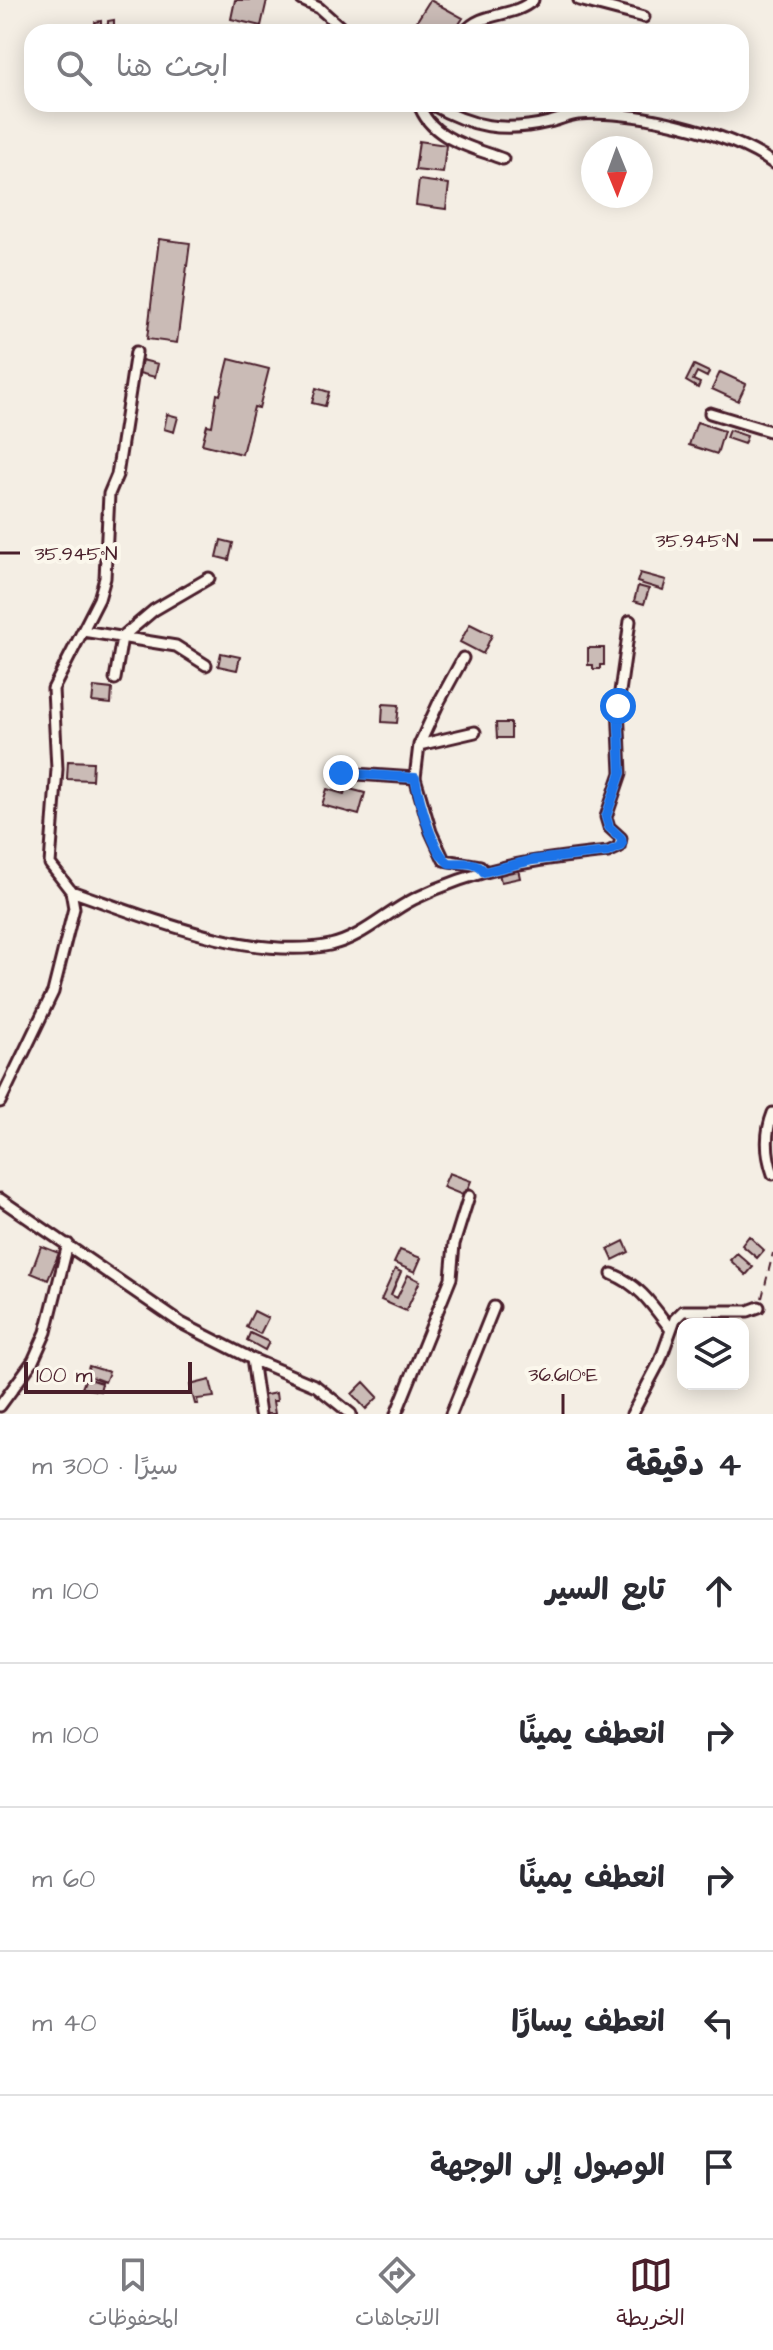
<!DOCTYPE html>
<html lang="ar">
<meta charset="utf-8">
<style>
body{margin:0;font-family:"Architects Daughter","Playpen Sans Arabic",sans-serif;background:#f2f2f3;color:#2b2b33;direction:rtl}
.controls{position:absolute;right:24px;bottom:24px;display:grid;overflow:hidden;border-radius:16px;box-shadow:0 4px 20px #0003}
.controls button{width:72px;height:72px;display:grid;place-items:center;padding:0;border:0;border-bottom:2px solid #e1e1e2;background:#fff;color:#2b2b33;font:40px sans-serif}
.compass{position:absolute;left:581px;top:136px;width:72px;height:72px;border-radius:50%;background:#fff;box-shadow:0 4px 20px #0003;rotate:179deg}
.scale{position:absolute;left:24px;bottom:20px;width:168px;box-sizing:border-box;padding-left:8px;border:4px solid #4a1f2b;border-top:0;font-size:22px;line-height:28px;white-space:nowrap;color:#4a1f2b;-webkit-text-stroke:6px #fbf7ec;paint-order:stroke}
.stop{position:absolute;width:24px;height:24px;margin:-18px;border:6px solid #1a73e8;border-radius:50%;background:#fff}
.stop.end{background:#1a73e8;border-color:#fff;box-shadow:0 2px 8px #0008}
.list{margin:0;padding:0;list-style:none}
h2{display:flex;justify-content:space-between;align-items:center;height:104px;margin:0;padding:0 32px;font-size:34px}
h2 small{font-size:26px;font-weight:400;color:#7c7c81}
.list li{display:grid;grid-template-columns:52px 1fr auto;gap:24px;align-items:center;box-sizing:border-box;height:144px;padding:0 32px;border-top:2px solid #e1e1e2}
.list b{display:block;font-size:30px;white-space:nowrap}
.list em{font-size:26px;font-style:normal;color:#7c7c81}
.icon{flex:none;width:44px;height:44px;fill:none;stroke:currentColor;stroke-width:2;stroke-linecap:round;stroke-linejoin:round}
.map{position:relative;flex:none;width:773px;height:1414px;overflow:hidden;direction:ltr}
.search{position:absolute;background:#fff;box-shadow:0 4px 20px #0003;left:24px;right:24px;top:24px;height:88px;display:flex;align-items:center;gap:20px;box-sizing:border-box;padding:0 28px;border-radius:24px;color:#7c7c81;font-size:30px}
.sheet{height:824px;background:#fff}
nav{display:flex;justify-content:space-around;align-items:center;box-sizing:border-box;height:112px;border-top:2px solid #e1e1e2;background:#fff;font-size:22px;color:#7c7c81}
nav a{display:grid;justify-items:center;gap:4px}
nav .on{color:#4a1f2b}
.map>svg:first-child{display:block}
.building{fill:#cabbb6;stroke:#4a1f2b;stroke-width:2}
.lines{fill:none;stroke-linecap:round;stroke-linejoin:round}
.minor-casing{stroke:#4a1f2b;stroke-width:15}
.path{stroke:#4a1f2b;stroke-width:2;stroke-dasharray:8 6;stroke-linecap:butt}
.minor{stroke:#fbf7ec;stroke-width:9}
.route{stroke:#1a73e8;stroke-width:10}
.ticks{fill:none;stroke:#4a1f2b;stroke-width:3}
.ticks-label{font-size:20px;text-anchor:middle;fill:#4a1f2b;stroke:#fbf7ec;stroke-width:8;stroke-linejoin:round;paint-order:stroke}
</style>
<div class="map">
<svg width="773" height="1414" viewBox="0 0 773 1414">
<rect width="100%" height="100%" fill="#f4eee4"/>
<filter id="ink" filterUnits="userSpaceOnUse"><feTurbulence type="fractalNoise" baseFrequency=".0125" numOctaves="2"/><feDisplacementMap in="SourceGraphic" scale="16" xChannelSelector="R" yChannelSelector="G"/><feConvolveMatrix kernelMatrix="1 2 1 2 8 2 1 2 1" color-interpolation-filters="sRGB"/></filter>
<g filter="url(#ink)">
<path class="building" d="M 235,0 L 267,0 L 261,26 L 231,19 Z
M 430,0 L 463,18 L 454,32 L 428,32 L 415,24 Z
M 114,20 L 114,27 L 118,27 L 118,32 L 91,32 L 91,27 L 95,27 L 95,22 L 101,21 L 101,26 L 108,25 L 108,21 Z
M 419,141 L 446,145 L 443,173 L 415,170 Z
M 419,180 L 449,184 L 446,209 L 416,205 Z
M 159,239 L 190,243 L 177,343 L 147,339 Z
M 229,359 L 269,369 L 259,408 L 254,407 L 242,454 L 202,444 L 207,425 L 212,426 L 217,394 L 220,395 Z
M 142,360 L 158,364 L 155,377 L 139,373 Z
M 694,365 L 709,372 L 707,377 L 697,372 L 693,380 L 700,383 L 698,388 L 686,381 Z
M 720,372 L 746,384 L 738,401 L 712,389 Z
M 316,388 L 329,392 L 325,406 L 312,403 Z
M 167,414 L 178,417 L 174,432 L 164,429 Z
M 697,422 L 724,431 L 717,454 L 689,445 Z
M 729,430 L 747,436 L 744,444 L 726,438 Z
M 221,540 L 233,543 L 229,560 L 217,557 Z
M 640,573 L 666,580 L 663,590 L 637,582 Z
M 638,586 L 649,589 L 644,604 L 634,601 Z
M 470,624 L 492,635 L 483,654 L 460,642 Z
M 588,648 L 604,648 L 604,665 L 600,665 L 600,669 L 593,669 L 593,665 L 588,665 Z
M 221,653 L 240,657 L 237,670 L 218,666 Z
M 94,687 L 112,689 L 111,704 L 92,702 Z
M 383,704 L 399,705 L 397,723 L 382,722 Z
M 496,723 L 511,723 L 511,738 L 497,738 Z
M 68,761 L 93,762 L 92,780 L 67,779 Z
M 346,788 L 365,793 L 359,815 L 322,805 L 327,789 L 344,794 Z
M 518,869 L 520,878 L 501,882 L 499,873 Z
M 449,1173 L 471,1181 L 465,1196 L 443,1187 Z
M 749,1236 L 764,1250 L 757,1258 L 742,1245 Z
M 624,1241 L 629,1252 L 613,1260 L 608,1249 Z
M 41,1246 L 59,1253 L 48,1280 L 31,1273 Z
M 400,1250 L 421,1258 L 415,1272 L 394,1263 Z
M 737,1253 L 753,1267 L 746,1275 L 730,1260 Z
M 395,1269 L 401,1272 L 391,1295 L 397,1298 L 408,1275 L 420,1281 L 406,1311 L 381,1300 Z
M 254,1311 L 268,1318 L 260,1334 L 246,1327 Z
M 250,1333 L 269,1342 L 265,1350 L 247,1340 Z
M 89,1366 L 109,1372 L 105,1382 L 86,1375 Z
M 86,1378 L 102,1383 L 100,1391 L 82,1388 Z
M 210,1380 L 214,1397 L 197,1399 L 198,1404 L 195,1404 L 190,1385 Z
M 364,1382 L 378,1397 L 366,1409 L 352,1394 Z
M 276,1393 L 277,1401 L 273,1401 L 275,1414 L 264,1414 L 261,1396 Z"/>
<g class="lines">
<defs>
<path id="minor" d="M 302,0 L 319,8 L 346,32
M 579,0 L 644,17
M 465,32 C 481,11 514,18 533,0
M 419,104 C 430,139 472,147 503,159
M 431,104 C 471,127 504,133 549,122 C 559,120 568,115 578,114 C 632,109 729,132 773,163
M 710,413 L 773,432
M 83,631 L 176,646 L 206,665
M 463,658 L 439,702 L 419,745 L 415,778 L 431,832 L 444,860 L 480,866 L 484,872
M 115,679 L 122,637 L 154,610 L 209,578
M 419,745 L 475,732
M 341,773 L 415,778
M 71,891 C 147,917 250,961 330,945 C 362,938 386,913 414,899 C 480,867 537,859 608,852 L 619,847 L 621,838 L 609,827 L 606,817 L 621,773 L 618,706 L 630,621
M 0,1102 L 53,992 L 74,908 L 71,891 L 50,864 L 57,769 L 53,689 L 99,599 L 105,578 L 109,494 L 117,475 L 136,352
M 773,1113 C 765,1133 766,1154 773,1174
M 0,1199 L 181,1323 L 252,1359 L 316,1386 L 351,1414
M 612,1274 C 640,1285 653,1306 671,1330
M 252,1359 L 260,1414
M 0,1406 L 33,1361 L 46,1332 L 68,1244
M 396,1414 L 451,1278 L 454,1244 L 469,1196
M 451,1414 L 494,1307
M 632,1414 L 660,1361 L 675,1319 L 683,1311 L 748,1311 L 759,1307"/>
</defs>
<use href="#minor" class="minor-casing"/>
<path class="path" d="M 762,1298 L 773,1253"/>
<use href="#minor" class="minor"/>
</g>
</g>
<g class="lines" filter="url(#ink)">
<path class="route" d="M 341,773 L 415,778 C 419,799 432,852 449,863 C 462,864 477,860 484,872 L 533,860 L 608,852 L 619,847 L 622,843 L 621,838 L 609,827 L 606,817 L 621,773 L 618,706"/>
</g>
<path class="ticks" d="M 753,540 L 773,540M 0,553 L 20,553M 563,1394 L 563,1414"/>
<g class="ticks-label">
<text x="697" y="547">35.945°N</text>
<text x="76" y="560">35.945°N</text>
<text x="563" y="1381">36.610°E</text>
</g>
</svg>
<div class="controls">
<button><svg class="icon" aria-label="layers" viewBox="0 0 24 24"><path d="M12 4l9 5-9 5-9-5zM3 14l9 5 9-5"/></svg></button>
</div>
<svg class="compass" viewBox="-18 -18 36 36"><path d="M0-13l5 13h-10z" fill="#e53935"/><path d="M0 13l5-13h-10z" fill="#7c7c81"/></svg>
<div class="scale">100 m</div>
<div class="stop" style="left:618px;top:706px"></div>
<div class="stop end" style="left:341px;top:773px"></div>
<div class="search"><svg class="icon" aria-label="search" viewBox="0 0 24 24"><circle cx="10" cy="10" r="6"/><path d="M15 15l6 6"/></svg>ابحث هنا</div>
</div>
<section class="sheet">
<h2>4 دقيقة<small>سيرًا · 300 m</small></h2>
<ul class="list">
<li><svg class="icon" aria-label="ahead" viewBox="0 0 24 24"><path d="M12 20V5M6 11l6-6 6 6"/></svg><div><b>تابع السير</b></div><em>100 m</em></li>
<li><svg class="icon" aria-label="right" viewBox="0 0 24 24"><path d="M7 20v-9h11M14 6l5 5-5 5"/></svg><div><b>انعطف يمينًا</b></div><em>100 m</em></li>
<li><svg class="icon" aria-label="right" viewBox="0 0 24 24"><path d="M7 20v-9h11M14 6l5 5-5 5"/></svg><div><b>انعطف يمينًا</b></div><em>60 m</em></li>
<li><svg class="icon" aria-label="left" viewBox="0 0 24 24"><path d="M17 20v-9H6M10 6l-5 5 5 5"/></svg><div><b>انعطف يسارًا</b></div><em>40 m</em></li>
<li><svg class="icon" aria-label="arrive" viewBox="0 0 24 24"><path d="M6 21V4h12l-3 4 3 4H6"/></svg><div><b>الوصول إلى الوجهة</b></div></li>
</ul>
</section>
<nav>
<a class="on"><svg class="icon" aria-label="map" viewBox="0 0 24 24"><path d="M3 6l6-2 6 2 6-2v14l-6 2-6-2-6 2zM9 4v14M15 6v14"/></svg>الخريطة</a>
<a><svg class="icon" aria-label="directions" viewBox="0 0 24 24"><path d="M12 3l9 9-9 9-9-9zM9 14v-3h6M13 9l2 2-2 2"/></svg>الاتجاهات</a>
<a><svg class="icon" aria-label="saved" viewBox="0 0 24 24"><path d="M7 4h10v16l-5-4-5 4z"/></svg>المحفوظات</a>
</nav>
